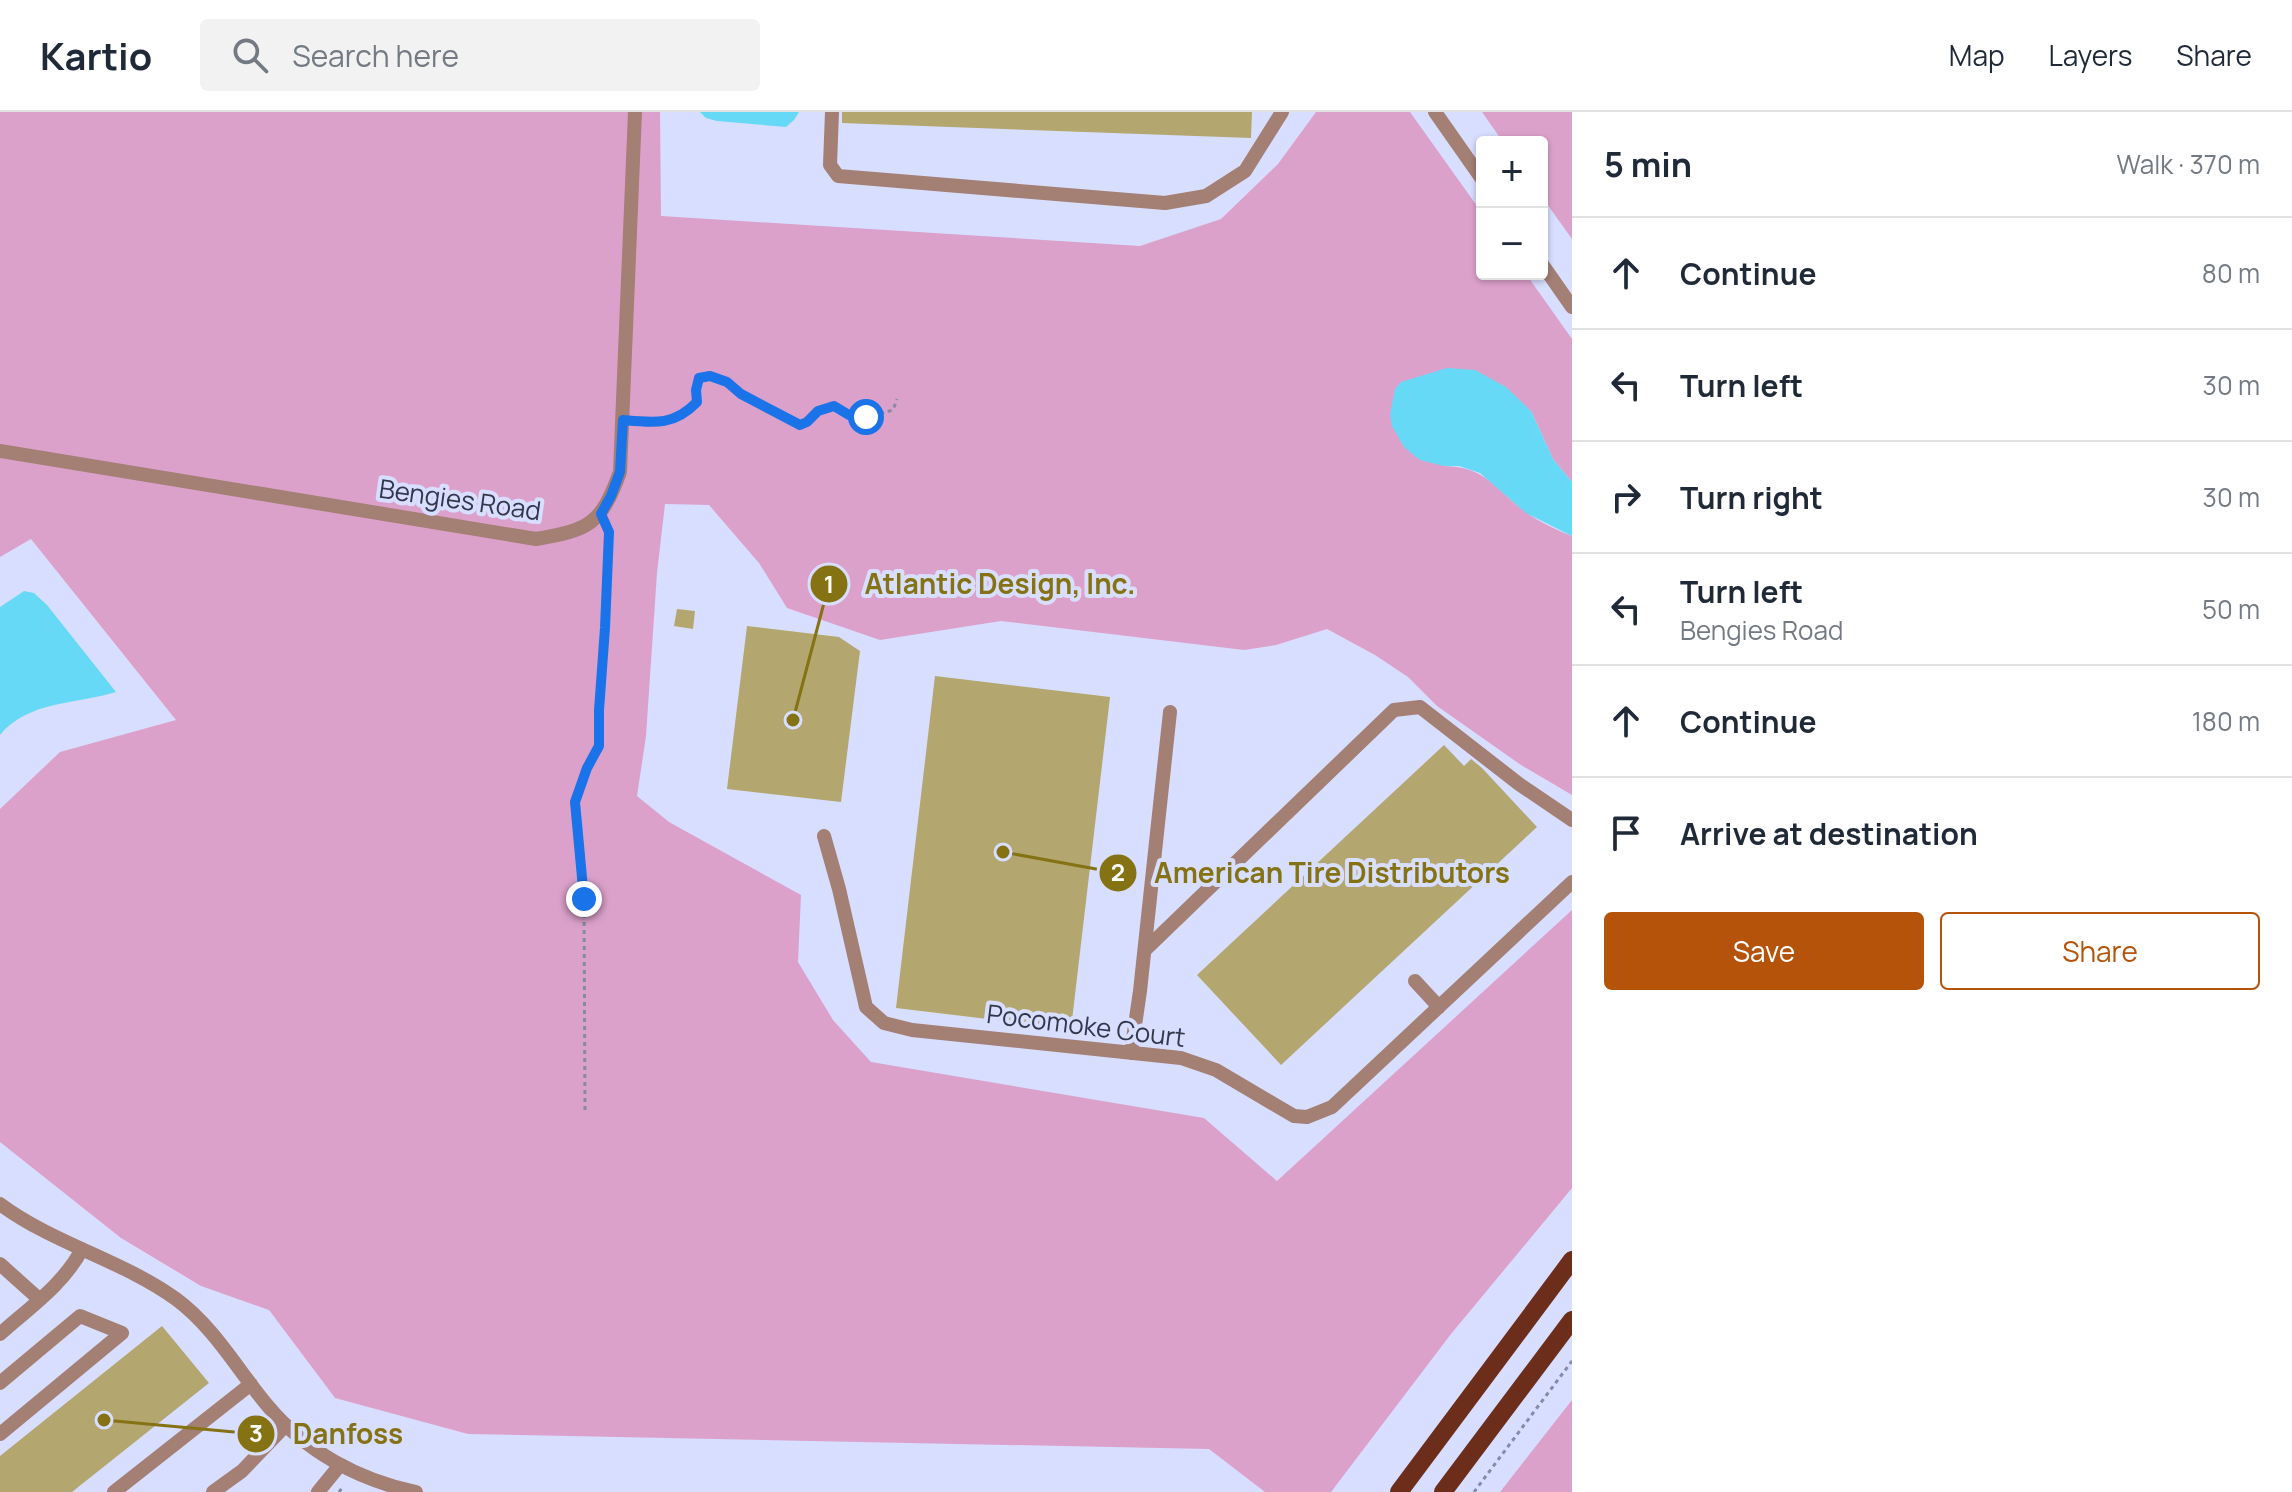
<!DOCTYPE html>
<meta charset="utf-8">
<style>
body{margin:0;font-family:Manrope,sans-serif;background:#f2f2f3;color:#1f2937}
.controls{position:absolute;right:24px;top:24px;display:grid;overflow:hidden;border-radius:8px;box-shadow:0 2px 6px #0004}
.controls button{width:72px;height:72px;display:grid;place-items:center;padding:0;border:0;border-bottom:2px solid #e0e1e3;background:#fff;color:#1f2937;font:40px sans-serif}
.stop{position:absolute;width:24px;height:24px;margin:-18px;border:6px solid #1a73e8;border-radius:50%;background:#fff}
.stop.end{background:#1a73e8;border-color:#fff;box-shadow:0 2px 8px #0008}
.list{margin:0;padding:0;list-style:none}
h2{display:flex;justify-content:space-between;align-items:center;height:104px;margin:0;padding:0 32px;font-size:34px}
h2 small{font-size:26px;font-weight:400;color:#747a83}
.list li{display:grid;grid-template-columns:52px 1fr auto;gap:24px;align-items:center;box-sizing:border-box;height:112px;padding:0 32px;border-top:2px solid #e0e1e3}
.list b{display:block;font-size:30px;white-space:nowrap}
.list p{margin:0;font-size:26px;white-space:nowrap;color:#747a83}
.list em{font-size:26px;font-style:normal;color:#747a83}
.actions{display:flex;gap:16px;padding:24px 32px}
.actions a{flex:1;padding:18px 0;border:2px solid #b45309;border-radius:8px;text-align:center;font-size:28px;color:#b45309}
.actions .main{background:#b45309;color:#fff}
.icon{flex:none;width:44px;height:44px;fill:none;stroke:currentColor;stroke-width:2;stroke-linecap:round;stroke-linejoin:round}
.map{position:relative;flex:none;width:1572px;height:1380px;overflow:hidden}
header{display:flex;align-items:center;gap:48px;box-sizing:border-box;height:112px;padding:0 40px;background:#fff;border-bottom:2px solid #e0e1e3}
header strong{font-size:38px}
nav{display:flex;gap:44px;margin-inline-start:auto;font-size:28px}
.search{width:560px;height:72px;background:#f2f2f3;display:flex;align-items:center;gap:20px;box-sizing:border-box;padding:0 28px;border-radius:8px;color:#747a83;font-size:30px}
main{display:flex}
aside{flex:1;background:#fff}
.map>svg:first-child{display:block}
.green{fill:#dca1cb}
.water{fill:#66d9f7}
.building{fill:#b3a66f}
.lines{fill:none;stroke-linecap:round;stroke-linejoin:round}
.path{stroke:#858aa5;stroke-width:3;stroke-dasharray:4 4;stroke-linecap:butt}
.minor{stroke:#a47f73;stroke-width:14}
.major{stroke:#6c2d1a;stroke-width:18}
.route{stroke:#1a73e8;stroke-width:10}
.labels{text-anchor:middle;stroke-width:8;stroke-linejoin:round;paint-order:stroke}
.street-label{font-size:26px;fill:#33374c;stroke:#d8deff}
.leader{fill:none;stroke:#847213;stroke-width:3}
.callout-dot{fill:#847213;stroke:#d8deff;stroke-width:3}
.mark-label{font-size:24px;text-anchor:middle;font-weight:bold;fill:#fff}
.callout-label{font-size:28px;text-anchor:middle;font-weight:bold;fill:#847213;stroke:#d8deff;stroke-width:8;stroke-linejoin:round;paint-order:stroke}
</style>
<header>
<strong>Kartio</strong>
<div class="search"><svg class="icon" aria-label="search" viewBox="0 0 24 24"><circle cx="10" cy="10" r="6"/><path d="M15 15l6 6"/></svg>Search here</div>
<nav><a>Map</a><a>Layers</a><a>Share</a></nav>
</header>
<main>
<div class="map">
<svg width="1572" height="1380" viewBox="0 0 1572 1380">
<rect width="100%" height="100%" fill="#d8deff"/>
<path class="green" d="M 0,0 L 660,0 L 661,104 L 1140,134 L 1221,107 L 1278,52 L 1316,0 L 1410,0 L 1482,101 L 1482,162 L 1526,162 L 1572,227 L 1572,370 L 1553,347 L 1531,299 L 1444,354 C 1488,355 1495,378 1526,400 C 1539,410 1557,418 1572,424 L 1572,683 L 1521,653 L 1437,594 L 1408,565 L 1375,543 L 1327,517 L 1276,533 L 1244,538 L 1001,509 L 880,528 L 787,496 L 759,451 L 709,393 L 665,392 L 657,461 L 646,624 L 637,684 L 669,710 L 801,783 L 798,850 L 833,908 L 871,950 L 1204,1006 L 1277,1069 L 1572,798 L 1572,1076 L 1451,1222 L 1331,1380 L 1265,1380 L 1209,1337 L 468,1322 L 335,1286 L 269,1198 L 201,1174 L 121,1126 L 0,1030 L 0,697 L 60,640 L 176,608 L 31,427 L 0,445 Z
M 1482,0 L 1572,0 L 1572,127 L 1542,85 L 1542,30 L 1503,30 Z
M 1572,1288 L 1572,1380 L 1500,1380 Z"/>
<path class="water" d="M 700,0 L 799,0 L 794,8 L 786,15 L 717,9 L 706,6 Z
M 1447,256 L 1475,258 L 1506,275 L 1531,299 L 1553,347 L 1572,370 L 1572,424 L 1526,401 L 1480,361 L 1459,354 L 1444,354 L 1420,348 L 1404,335 L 1392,314 L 1390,302 L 1395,277 L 1401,270 Z
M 24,479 L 34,481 L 47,493 L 116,580 C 77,592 27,589 0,623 L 0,495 Z"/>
<path class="building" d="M 842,0 L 1252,0 L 1251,26 L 842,11 Z
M 677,497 L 695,499 L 693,517 L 674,514 Z
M 747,514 L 839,525 L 860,539 L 841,690 L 727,677 Z
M 935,564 L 1110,585 L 1071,917 L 896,896 Z
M 1444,633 L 1464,654 L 1471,647 L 1482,656 L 1537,715 L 1281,953 L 1197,863 Z
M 162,1214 L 209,1271 L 72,1380 L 0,1380 L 0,1344 Z"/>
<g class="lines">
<path class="path" d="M 634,309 C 662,311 678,310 697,290 L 696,278 L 699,266 L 710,264 L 727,270 L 741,282 L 800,313 L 807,310 L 818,299 L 834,294 C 858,309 867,305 893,298 L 897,287
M 585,998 L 584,787 L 575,690 L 587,656 L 599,634 L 599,598 L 608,451 L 609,420 L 606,413
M 339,1380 L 342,1376
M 1474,1380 L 1572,1249"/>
<path class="minor" d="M 832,0 L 830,53 L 838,64 L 1165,91 L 1206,84 L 1245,59 L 1282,0
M 1435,0 L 1482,67
M 1542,152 L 1572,195
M 0,339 L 536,427 C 590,418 601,412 620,360 L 635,0
M 824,724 L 839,777 L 866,895 L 884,911 L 912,918 L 1181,946 L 1216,958 L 1294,1004 L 1307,1005 L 1332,995 L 1572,770
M 1145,838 L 1394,598 L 1420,595 L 1519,672 L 1572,708
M 1415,869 L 1439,895
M 1131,941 L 1140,879 L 1170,600
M 0,1092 C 54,1132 122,1148 176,1187 C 214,1215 237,1257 267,1293 C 305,1339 358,1368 416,1380
M 0,1152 L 39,1187
M 0,1222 C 29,1196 64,1172 82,1137
M 0,1271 L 80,1204 L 122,1221 L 0,1322
M 114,1380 L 251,1272
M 213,1380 L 242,1359 L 286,1313
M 318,1380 L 340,1353"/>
<path class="major" d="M 1399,1380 L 1572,1148
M 1443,1380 L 1572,1208"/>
</g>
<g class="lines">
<path class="route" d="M 584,787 L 575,690 L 587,656 L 599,634 L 599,598 L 605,516 L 609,420 L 601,402 L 611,384 L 620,360 L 623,308 C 654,311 674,314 697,290 L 696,278 L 699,266 L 710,264 L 727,270 L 741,282 L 800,313 L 807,310 L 818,299 L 834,294 L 849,303 L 866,305"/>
</g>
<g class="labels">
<g class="street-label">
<text transform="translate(460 388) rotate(8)" y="9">Bengies Road</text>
<text transform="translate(1086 914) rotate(7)" y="9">Pocomoke Court</text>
</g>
</g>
<path class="leader" d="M793 608L829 472M1003 740L1118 761M104 1308L256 1322"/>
<g class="callout-dot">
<circle cx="793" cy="608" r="8"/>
<circle cx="1003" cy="740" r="8"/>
<circle cx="104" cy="1308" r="8"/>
<circle cx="829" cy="472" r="20"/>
<circle cx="1118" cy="761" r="20"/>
<circle cx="256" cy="1322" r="20"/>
</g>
<g class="mark-label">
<text x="829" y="481">1</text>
<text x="1118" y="769">2</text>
<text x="256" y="1330">3</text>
</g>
<g class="callout-label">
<text x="1000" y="482">Atlantic Design, Inc.</text>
<text x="1332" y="771">American Tire Distributors</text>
<text x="348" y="1332">Danfoss</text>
</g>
</svg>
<div class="controls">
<button>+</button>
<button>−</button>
</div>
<div class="stop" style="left:866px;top:305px"></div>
<div class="stop end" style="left:584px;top:787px"></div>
</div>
<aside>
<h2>5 min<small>Walk · 370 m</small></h2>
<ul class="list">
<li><svg class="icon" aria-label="ahead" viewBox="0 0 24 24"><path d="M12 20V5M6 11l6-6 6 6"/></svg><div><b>Continue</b></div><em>80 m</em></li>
<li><svg class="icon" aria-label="left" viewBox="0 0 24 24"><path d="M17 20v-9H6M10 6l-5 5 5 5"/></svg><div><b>Turn left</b></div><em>30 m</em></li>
<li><svg class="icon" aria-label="right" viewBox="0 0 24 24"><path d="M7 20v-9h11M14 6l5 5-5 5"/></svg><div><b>Turn right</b></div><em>30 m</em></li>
<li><svg class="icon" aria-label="left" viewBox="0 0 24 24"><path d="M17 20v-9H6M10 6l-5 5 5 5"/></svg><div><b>Turn left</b><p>Bengies Road</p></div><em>50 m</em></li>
<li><svg class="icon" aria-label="ahead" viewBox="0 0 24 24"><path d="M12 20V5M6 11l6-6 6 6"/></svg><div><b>Continue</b></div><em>180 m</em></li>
<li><svg class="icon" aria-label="arrive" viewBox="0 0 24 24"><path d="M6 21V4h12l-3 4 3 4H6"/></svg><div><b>Arrive at destination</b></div></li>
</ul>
<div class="actions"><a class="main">Save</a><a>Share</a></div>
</aside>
</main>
